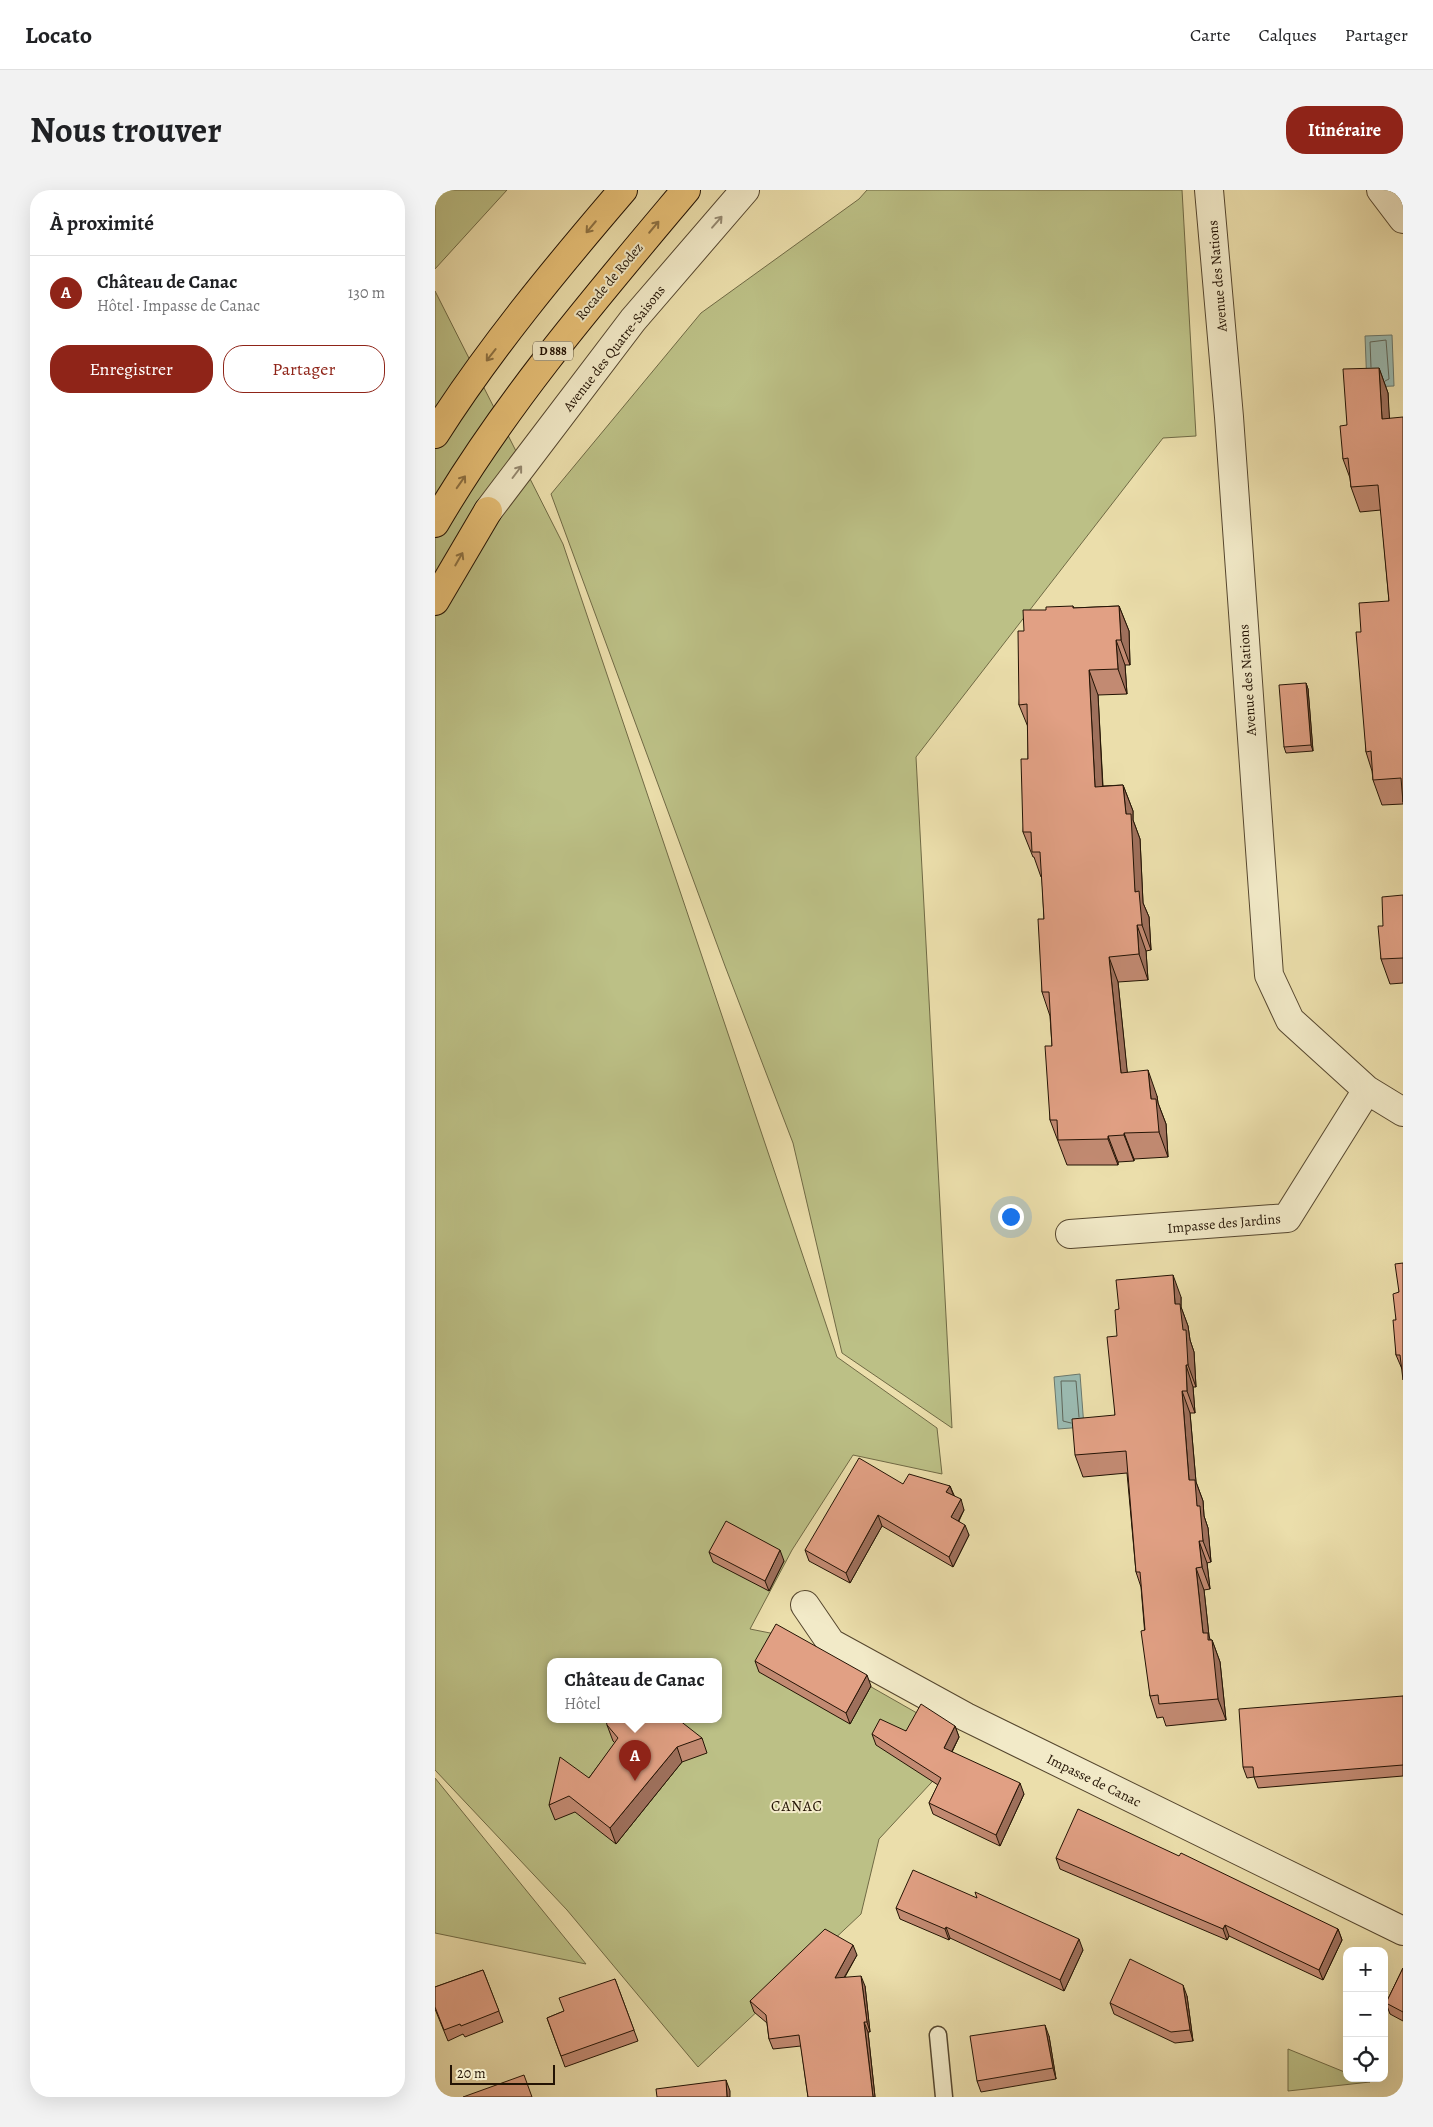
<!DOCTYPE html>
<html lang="fr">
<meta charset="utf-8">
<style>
body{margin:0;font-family:Alegreya,serif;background:#f2f2f2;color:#202124}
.controls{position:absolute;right:15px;bottom:15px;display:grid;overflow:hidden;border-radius:10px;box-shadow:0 5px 20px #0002}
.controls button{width:45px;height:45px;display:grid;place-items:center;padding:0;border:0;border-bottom:1px solid #e0e0e0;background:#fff;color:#202124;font:25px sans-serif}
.scale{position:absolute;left:15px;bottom:12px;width:105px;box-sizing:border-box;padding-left:5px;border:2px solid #231304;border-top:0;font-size:14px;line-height:18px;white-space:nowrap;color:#231304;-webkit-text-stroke:4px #f2eac8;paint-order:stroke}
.you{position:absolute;left:575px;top:1026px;width:18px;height:18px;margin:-12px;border:4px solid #fff;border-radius:50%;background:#1a73e8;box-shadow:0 0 0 8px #1a73e833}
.badge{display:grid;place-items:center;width:32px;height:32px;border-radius:50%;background:#8f2418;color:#fff;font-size:16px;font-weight:700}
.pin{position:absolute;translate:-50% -41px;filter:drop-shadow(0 1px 2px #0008)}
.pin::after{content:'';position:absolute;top:26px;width:18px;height:15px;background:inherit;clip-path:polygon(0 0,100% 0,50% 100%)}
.popup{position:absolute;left:112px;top:1468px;width:175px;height:65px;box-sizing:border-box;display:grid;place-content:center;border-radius:10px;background:#fff;filter:drop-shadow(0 1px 4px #0005);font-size:16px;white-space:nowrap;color:#757577}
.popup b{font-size:19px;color:#202124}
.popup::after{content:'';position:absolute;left:50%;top:100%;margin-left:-10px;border:10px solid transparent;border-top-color:#fff}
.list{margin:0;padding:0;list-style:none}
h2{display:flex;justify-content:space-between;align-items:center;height:65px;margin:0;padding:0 20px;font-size:21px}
h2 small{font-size:16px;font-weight:400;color:#757577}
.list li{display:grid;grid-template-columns:32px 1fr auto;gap:15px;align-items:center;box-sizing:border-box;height:75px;padding:0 20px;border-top:1px solid #e0e0e0}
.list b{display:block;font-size:19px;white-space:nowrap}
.list p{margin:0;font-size:16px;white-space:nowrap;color:#757577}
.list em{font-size:16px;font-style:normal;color:#757577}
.actions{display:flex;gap:10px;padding:15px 20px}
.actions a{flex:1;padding:11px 0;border:1px solid #8f2418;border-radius:20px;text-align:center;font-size:18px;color:#8f2418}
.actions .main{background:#8f2418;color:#fff}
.icon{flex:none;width:28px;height:28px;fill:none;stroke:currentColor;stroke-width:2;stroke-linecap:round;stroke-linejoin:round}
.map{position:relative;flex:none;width:968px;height:1907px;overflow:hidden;border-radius:20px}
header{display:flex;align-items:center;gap:30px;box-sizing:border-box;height:70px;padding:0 25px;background:#fff;border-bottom:1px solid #e0e0e0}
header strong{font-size:24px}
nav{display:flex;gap:28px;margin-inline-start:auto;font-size:18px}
.intro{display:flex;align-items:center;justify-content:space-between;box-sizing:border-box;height:120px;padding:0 30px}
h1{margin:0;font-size:35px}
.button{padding:12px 22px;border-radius:20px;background:#8f2418;color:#fff;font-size:18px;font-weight:700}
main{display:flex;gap:30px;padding:0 30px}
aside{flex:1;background:#fff;border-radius:20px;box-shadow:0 5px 20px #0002}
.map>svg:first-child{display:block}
.green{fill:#bcc086;stroke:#706a45;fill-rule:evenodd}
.water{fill:#9bbbb2;stroke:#6b786c}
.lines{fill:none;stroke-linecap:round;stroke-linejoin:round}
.shore{stroke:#5f675b;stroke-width:1}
.lane-casing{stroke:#55462e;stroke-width:19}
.street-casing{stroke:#55462e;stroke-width:30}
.highway-casing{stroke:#231304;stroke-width:30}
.lane{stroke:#f2eac8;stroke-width:16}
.street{stroke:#f2eac8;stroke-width:28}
.highway{stroke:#e6bf76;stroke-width:28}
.wall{fill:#c28a72;stroke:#231304}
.shaded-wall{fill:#9e705c;stroke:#231304}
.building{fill:#e1a084;stroke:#231304}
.oneway{stroke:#958970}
.oneway2{stroke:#8e7243}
.labels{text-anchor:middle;stroke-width:4;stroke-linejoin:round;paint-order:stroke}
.shield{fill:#f2eac8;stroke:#61543f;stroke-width:1}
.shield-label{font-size:12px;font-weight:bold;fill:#231304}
.street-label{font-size:14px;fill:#231304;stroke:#f2eac8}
.neighbourhood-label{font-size:15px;letter-spacing:1px;fill:#231304;stroke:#f2eac8}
</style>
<header>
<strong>Locato</strong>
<nav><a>Carte</a><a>Calques</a><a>Partager</a></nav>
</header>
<div class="intro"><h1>Nous trouver</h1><a class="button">Itinéraire</a></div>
<main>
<aside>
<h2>À proximité<small></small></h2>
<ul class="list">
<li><span class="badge">A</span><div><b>Château de Canac</b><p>Hôtel · Impasse de Canac</p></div><em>130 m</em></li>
</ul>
<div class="actions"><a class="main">Enregistrer</a><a>Partager</a></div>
</aside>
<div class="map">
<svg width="968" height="1907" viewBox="0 0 968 1907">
<rect width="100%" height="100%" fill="#ebdeab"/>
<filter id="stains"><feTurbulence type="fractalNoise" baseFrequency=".004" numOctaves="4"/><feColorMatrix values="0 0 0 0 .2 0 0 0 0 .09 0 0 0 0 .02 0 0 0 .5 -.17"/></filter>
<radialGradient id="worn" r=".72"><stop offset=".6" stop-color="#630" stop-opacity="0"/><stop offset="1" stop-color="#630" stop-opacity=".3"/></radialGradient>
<path class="green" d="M 0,0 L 72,0 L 0,79 Z
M 432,0 L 747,0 L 761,246 L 728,248 L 481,567 L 517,1238 L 407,1163 L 358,953 L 290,776 L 116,304 L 266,123 L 424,9 Z
M 0,101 L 128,354 L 402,1167 L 502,1238 L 507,1284 L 418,1265 L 357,1360 L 315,1439 L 345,1445 L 524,1547 L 508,1580 L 444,1649 L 426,1724 L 263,1877 L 132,1720 L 0,1580 ZM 116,1472 L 284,1472 L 284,1530 L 116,1530 Z
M 0,1588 L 151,1774 L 0,1743 Z
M 853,1859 L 912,1883 L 912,1888 L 925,1888 L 935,1892 L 853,1901 Z"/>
<path class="water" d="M 957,145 L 959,196 L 932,197 L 930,146 Z
M 645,1184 L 649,1237 L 623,1239 L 619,1187 Z"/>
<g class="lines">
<path class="shore" d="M 936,177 L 935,152 L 951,150 L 954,189 L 950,191
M 636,1233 L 628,1231 L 626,1191 L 641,1191 L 644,1227"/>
<defs>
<path id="lane" d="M 503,1845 L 509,1907"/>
<path id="street" d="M 774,0 L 794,227 L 834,785 L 855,830 L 932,900 L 968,922
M 946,0 L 968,29
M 53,321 L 198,130 L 310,0
M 635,1044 L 852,1028 L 932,900
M 370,1415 L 396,1453 L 531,1527 L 968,1741"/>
<path id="highway" d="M 0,244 C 54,159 122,77 188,0
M 0,333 C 70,213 162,106 251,0
M 0,411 L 53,321"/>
</defs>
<use href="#lane" class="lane-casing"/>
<use href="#street" class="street-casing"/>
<use href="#highway" class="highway-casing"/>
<use href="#lane" class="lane"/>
<use href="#street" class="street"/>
<use href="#highway" class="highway"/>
</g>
<path class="wall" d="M 944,178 L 953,203 L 968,614 L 947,615 L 938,590 L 937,581 L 931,562 L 926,442 L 954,411 L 946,320 L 925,322 L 916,297 L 915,288 L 908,269 L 912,235 Z
M 638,416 L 639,418 L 684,416 L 694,441 L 695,475 L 690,475 L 692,504 L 663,505 L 668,596 L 688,595 L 698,621 L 698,630 L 705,649 L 708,713 L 714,727 L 716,760 L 711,761 L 713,790 L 683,792 L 692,882 L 722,906 L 723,913 L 731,934 L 733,967 L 699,969 L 699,971 L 683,972 L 683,975 L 632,975 L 615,930 L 617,856 L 615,826 L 607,802 L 609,729 L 607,687 L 606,687 L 599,667 L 598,667 L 588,642 L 593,569 L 593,537 L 584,515 L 589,441 Z
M 871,493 L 873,499 L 878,561 L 851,563 L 849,557 Z
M 968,705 L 968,793 L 955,794 L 946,769 L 948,736 Z
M 968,1073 L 967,1179 L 961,1165 L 961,1130 L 964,1102 Z
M 746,1107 L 746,1117 L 753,1136 L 755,1150 L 759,1162 L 761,1197 L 758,1197 L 760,1223 L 755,1223 L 761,1292 L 768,1311 L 769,1326 L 773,1338 L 776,1372 L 772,1373 L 775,1399 L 769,1400 L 774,1446 L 775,1450 L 777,1450 L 785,1472 L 791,1530 L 731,1536 L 728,1527 L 722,1528 L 715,1506 L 706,1397 L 701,1382 L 692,1283 L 648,1287 L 640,1265 L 680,1225 L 682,1146 Z
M 468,1294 L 515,1296 L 519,1305 L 529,1320 L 524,1331 L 534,1345 L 518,1377 L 447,1336 L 415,1393 L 374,1371 L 370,1360 Z
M 274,1362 L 349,1371 L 334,1401 L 278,1372 Z
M 320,1471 L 436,1496 L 415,1534 L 324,1482 Z
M 968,1506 L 968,1586 L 823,1598 L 819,1587 L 812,1588 L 808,1577 Z
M 172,1535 L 267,1548 L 272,1563 L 247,1572 L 181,1654 L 140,1622 L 120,1630 L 114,1615 L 154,1588 L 180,1553 L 178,1551 Z
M 520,1536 L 524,1547 L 517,1562 L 589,1604 L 565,1656 L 498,1624 L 494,1613 L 503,1595 L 441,1555 L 437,1544 Z
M 621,1668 L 903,1739 L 907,1750 L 888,1790 L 794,1746 L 792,1750 L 625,1679 Z
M 461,1718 L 648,1760 L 629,1801 L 515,1748 L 514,1750 L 465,1729 Z
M 422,1765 L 410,1787 L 430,1796 L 435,1842 L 433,1842 L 440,1907 L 373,1907 L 366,1856 L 338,1859 L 334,1849 L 332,1833 L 319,1822 L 315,1811 Z
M 968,1778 L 968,1831 L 955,1824 L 951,1813 Z
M 48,1780 L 68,1832 L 30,1847 L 28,1844 L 13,1851 L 0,1819 L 0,1797 Z
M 180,1789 L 203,1851 L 130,1877 L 112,1828 L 129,1821 Z
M 752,1806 L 758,1851 L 740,1853 L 679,1824 L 675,1813 Z
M 614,1846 L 621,1889 L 546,1902 L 542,1891 Z"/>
<path class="shaded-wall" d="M 944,178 L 953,203 L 956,254 L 947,229 Z
M 684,416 L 694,441 L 695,475 L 686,450 Z
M 681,450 L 690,475 L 692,504 L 683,479 Z
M 654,480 L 663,505 L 669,622 L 660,597 Z
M 871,493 L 873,499 L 878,561 L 876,555 Z
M 688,595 L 698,621 L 698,630 L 705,649 L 708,713 L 714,727 L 716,760 L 707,735 L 700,702 L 691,624 Z
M 702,735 L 711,761 L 713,790 L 704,764 Z
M 674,767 L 683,792 L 695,908 L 686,883 Z
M 713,880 L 722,906 L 723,913 L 731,934 L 733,967 L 724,942 L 716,909 Z
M 689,943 L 699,969 L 699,971 L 689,945 Z
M 673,946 L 683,972 L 683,975 L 673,949 Z
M 738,1085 L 746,1107 L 746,1117 L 753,1136 L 755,1150 L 759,1162 L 761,1197 L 753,1175 L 740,1114 Z
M 751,1175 L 758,1197 L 760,1223 L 752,1201 Z
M 747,1201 L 755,1223 L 761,1292 L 768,1311 L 769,1326 L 773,1338 L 776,1372 L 768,1351 L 762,1316 L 754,1290 Z
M 515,1296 L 519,1307 L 511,1302 Z
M 526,1309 L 529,1320 L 520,1337 L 516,1327 Z
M 443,1325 L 447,1336 L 415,1393 L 411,1383 Z
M 530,1335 L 534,1345 L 518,1377 L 514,1367 Z
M 764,1351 L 772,1373 L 775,1399 L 767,1377 Z
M 345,1360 L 349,1371 L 334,1401 L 330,1391 Z
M 761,1378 L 769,1400 L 774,1446 L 777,1456 L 777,1450 L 785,1472 L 791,1530 L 783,1509 L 768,1443 Z
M 432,1485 L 436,1496 L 415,1534 L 411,1523 Z
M 520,1536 L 524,1547 L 513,1569 L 509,1558 Z
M 242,1557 L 247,1572 L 181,1654 L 175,1638 Z
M 585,1593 L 589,1604 L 565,1656 L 561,1645 Z
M 790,1735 L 794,1746 L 792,1750 L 788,1739 Z
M 511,1737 L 515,1748 L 514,1750 L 510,1739 Z
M 903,1739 L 907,1750 L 888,1790 L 884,1780 Z
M 644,1749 L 648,1760 L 629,1801 L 625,1790 Z
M 418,1755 L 422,1765 L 403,1798 L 400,1788 Z
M 426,1786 L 430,1796 L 435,1842 L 432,1832 Z
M 748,1795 L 752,1806 L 758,1851 L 755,1840 Z
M 429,1832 L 433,1842 L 440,1907 L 438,1907 Z
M 610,1835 L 614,1846 L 621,1889 L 618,1878 Z
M 291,1890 L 295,1901 L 295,1907 L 292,1907 Z"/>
<path class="building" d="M 944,178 L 947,229 L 968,227 L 968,612 L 966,588 L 938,590 L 936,561 L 931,562 L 921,442 L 926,442 L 924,413 L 954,411 L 943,295 L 916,297 L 913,268 L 908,269 L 905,236 L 912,235 L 908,179 Z
M 638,416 L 638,418 L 684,416 L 686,450 L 681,450 L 683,479 L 654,480 L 660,597 L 688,595 L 691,624 L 696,624 L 700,702 L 704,701 L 707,735 L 702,735 L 704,764 L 674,767 L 686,883 L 713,880 L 716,909 L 721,909 L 724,942 L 689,943 L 689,945 L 673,946 L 673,949 L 623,950 L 622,930 L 615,930 L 610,856 L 617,856 L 614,802 L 607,802 L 603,729 L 609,729 L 605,662 L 597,662 L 596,642 L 588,642 L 586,569 L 593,569 L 592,514 L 584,515 L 583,441 L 589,441 L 588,420 L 611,420 L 611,417 Z
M 871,493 L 876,555 L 849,557 L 844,495 Z
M 968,705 L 968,768 L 946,769 L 943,736 L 948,736 L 947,707 Z
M 968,1073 L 968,1190 L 965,1165 L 961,1165 L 958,1130 L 961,1130 L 958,1104 L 964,1102 L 960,1074 Z
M 738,1085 L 740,1114 L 745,1114 L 748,1140 L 751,1140 L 753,1175 L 751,1175 L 752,1201 L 747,1201 L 754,1290 L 760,1290 L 762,1316 L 765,1316 L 768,1351 L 764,1351 L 767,1377 L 761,1378 L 768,1443 L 773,1443 L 773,1450 L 777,1450 L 783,1509 L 724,1514 L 723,1505 L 715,1506 L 706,1441 L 710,1440 L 705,1382 L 701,1382 L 691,1261 L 640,1265 L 637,1229 L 680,1225 L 672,1147 L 682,1146 L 680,1120 L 684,1119 L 681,1090 Z
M 424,1268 L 468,1294 L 474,1284 L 515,1296 L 511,1302 L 526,1309 L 516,1327 L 530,1335 L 514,1367 L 443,1325 L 411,1383 L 370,1360 Z
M 291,1331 L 345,1360 L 330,1391 L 274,1362 Z
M 341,1434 L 432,1485 L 411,1523 L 320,1471 Z
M 968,1506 L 968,1575 L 819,1587 L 818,1577 L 808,1577 L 804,1519 Z
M 486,1514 L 520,1536 L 509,1558 L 585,1593 L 561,1645 L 494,1613 L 506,1588 L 437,1544 L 445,1529 L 471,1541 Z
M 171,1530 L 244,1530 L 267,1548 L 242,1557 L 175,1638 L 134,1606 L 114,1615 L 125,1567 L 154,1588 L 183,1548 L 172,1535 Z
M 643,1619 L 744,1666 L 746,1663 L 903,1739 L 884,1780 L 790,1735 L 788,1739 L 621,1668 Z
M 478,1680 L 542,1708 L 540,1702 L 644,1749 L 625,1790 L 511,1737 L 510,1739 L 461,1718 Z
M 390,1739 L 418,1755 L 400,1788 L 426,1786 L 432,1832 L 429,1832 L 438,1907 L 373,1907 L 364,1845 L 334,1849 L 331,1825 L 315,1811 Z
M 695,1769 L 748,1795 L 755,1840 L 736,1842 L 675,1813 Z
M 968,1778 L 968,1822 L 951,1813 Z
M 48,1780 L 64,1821 L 26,1836 L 25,1834 L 9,1840 L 0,1817 L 0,1797 Z
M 180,1789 L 199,1840 L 126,1866 L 112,1828 L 129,1821 L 124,1808 Z
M 610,1835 L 618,1878 L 542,1891 L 535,1846 Z
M 89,1885 L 97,1907 L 28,1907 Z
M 291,1890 L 292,1907 L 222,1907 L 221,1899 Z"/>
<defs><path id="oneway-shaft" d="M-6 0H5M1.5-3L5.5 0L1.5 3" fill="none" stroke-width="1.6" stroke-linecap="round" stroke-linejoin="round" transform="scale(1.25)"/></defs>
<g class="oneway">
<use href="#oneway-shaft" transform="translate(282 32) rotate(-49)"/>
<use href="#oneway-shaft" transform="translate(82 282) rotate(-53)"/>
</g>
<g class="oneway2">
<use href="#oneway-shaft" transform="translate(156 37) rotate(130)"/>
<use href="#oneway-shaft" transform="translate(219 37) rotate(-50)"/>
<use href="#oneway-shaft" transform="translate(56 165) rotate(128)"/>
<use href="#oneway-shaft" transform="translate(26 292) rotate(-55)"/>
<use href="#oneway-shaft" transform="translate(24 369) rotate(-60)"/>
</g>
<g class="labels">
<rect class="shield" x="98" y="151.5" width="40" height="19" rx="4"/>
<g class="shield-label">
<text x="118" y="165">D 888</text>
</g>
<g class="street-label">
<text transform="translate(782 86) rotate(-95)" y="5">Avenue des Nations</text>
<text transform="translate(174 91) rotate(-50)" y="5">Rocade de Rodez</text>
<text transform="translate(179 158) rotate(-52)" y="5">Avenue des Quatre-Saisons</text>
<text transform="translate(812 490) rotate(-94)" y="5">Avenue des Nations</text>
<text transform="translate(789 1033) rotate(-5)" y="5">Impasse des Jardins</text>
<text transform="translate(659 1590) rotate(26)" y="5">Impasse de Canac</text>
</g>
<g class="neighbourhood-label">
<text x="362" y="1621">CANAC</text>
</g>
</g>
<rect width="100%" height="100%" filter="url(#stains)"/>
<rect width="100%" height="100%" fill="url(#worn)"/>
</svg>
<div class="controls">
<button>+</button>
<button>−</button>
<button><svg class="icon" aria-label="locate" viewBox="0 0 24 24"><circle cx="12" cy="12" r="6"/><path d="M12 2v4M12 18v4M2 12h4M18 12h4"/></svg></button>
</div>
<div class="scale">20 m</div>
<div class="you"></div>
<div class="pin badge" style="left:200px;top:1591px">A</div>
<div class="popup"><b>Château de Canac</b>Hôtel</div>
</div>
</main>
